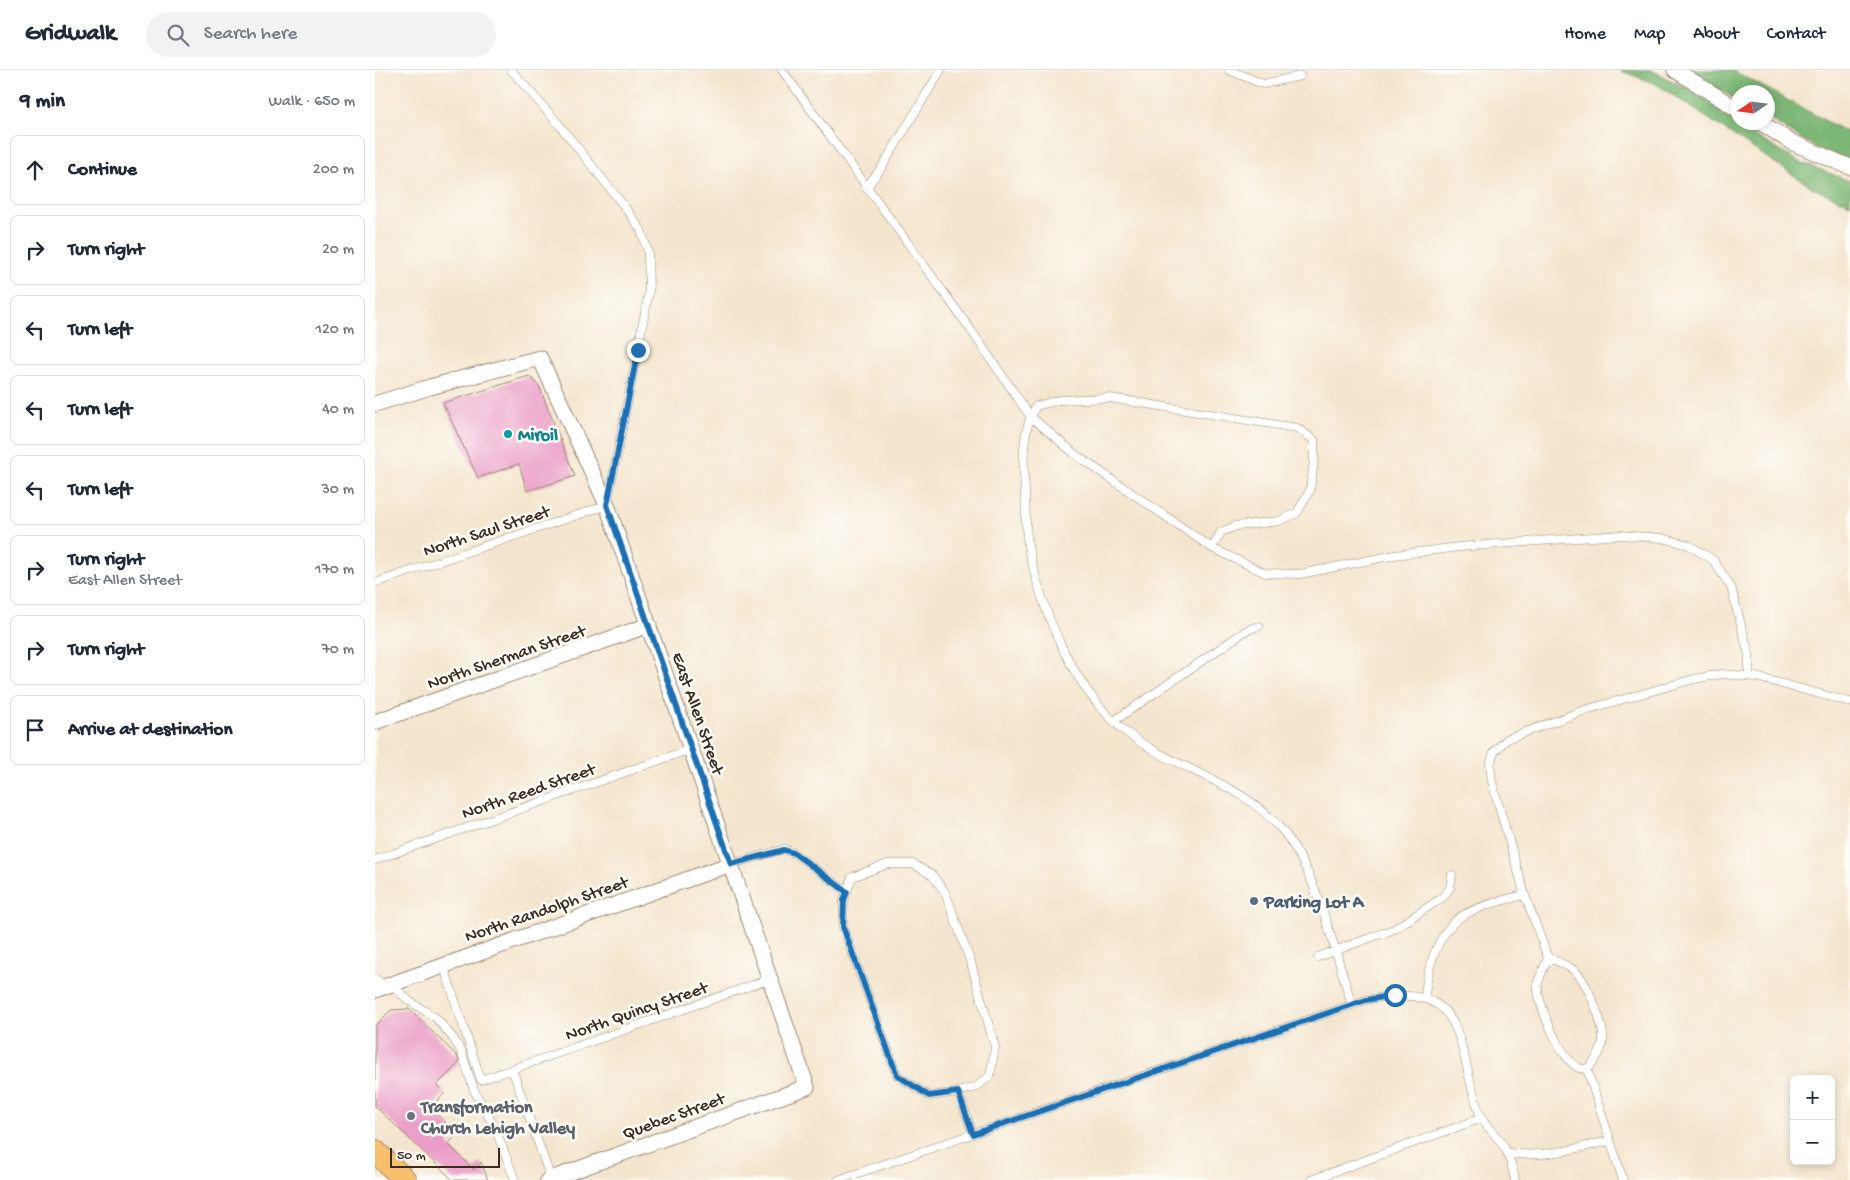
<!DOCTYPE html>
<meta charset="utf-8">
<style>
body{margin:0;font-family:"Gochi Hand",sans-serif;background:#f2f2f3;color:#1f2937}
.controls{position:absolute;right:15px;bottom:15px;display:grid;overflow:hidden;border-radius:8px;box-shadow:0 2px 8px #0003}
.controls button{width:45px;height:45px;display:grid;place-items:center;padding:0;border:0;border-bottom:1px solid #e0e1e3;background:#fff;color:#1f2937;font:25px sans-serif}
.compass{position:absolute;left:1355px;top:15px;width:45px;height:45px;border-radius:50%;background:#fff;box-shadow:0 2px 8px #0003;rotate:257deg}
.scale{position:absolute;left:15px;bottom:12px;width:110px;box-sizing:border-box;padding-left:5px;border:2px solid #3b2a1e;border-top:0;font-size:14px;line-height:18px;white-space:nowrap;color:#3b2a1e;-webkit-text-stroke:4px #fdfcf7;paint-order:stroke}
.stop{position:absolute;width:15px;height:15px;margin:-11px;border:4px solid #1f6fb2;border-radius:50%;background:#fff}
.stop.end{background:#1f6fb2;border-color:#fff;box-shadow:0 1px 5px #0008}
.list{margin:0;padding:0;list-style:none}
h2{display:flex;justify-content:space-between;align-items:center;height:65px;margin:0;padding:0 20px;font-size:21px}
h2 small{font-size:16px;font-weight:400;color:#747a83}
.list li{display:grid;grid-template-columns:32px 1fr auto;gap:15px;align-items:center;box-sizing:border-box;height:70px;margin:0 10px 10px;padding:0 10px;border:1px solid #e0e1e3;border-radius:8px}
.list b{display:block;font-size:19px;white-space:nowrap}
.list p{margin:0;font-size:16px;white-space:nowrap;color:#747a83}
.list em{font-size:16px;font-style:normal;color:#747a83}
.icon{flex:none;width:28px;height:28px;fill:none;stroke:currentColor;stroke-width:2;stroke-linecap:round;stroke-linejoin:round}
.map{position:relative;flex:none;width:1475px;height:1110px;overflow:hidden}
header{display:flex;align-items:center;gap:30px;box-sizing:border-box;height:70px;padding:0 25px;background:#fff;border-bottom:1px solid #e0e1e3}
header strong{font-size:24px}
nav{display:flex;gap:28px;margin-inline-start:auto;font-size:18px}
.search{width:350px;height:45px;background:#f2f2f3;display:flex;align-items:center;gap:12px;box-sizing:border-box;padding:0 18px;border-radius:28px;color:#747a83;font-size:19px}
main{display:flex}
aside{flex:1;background:#fff}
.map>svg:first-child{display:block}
.forest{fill:#7cb775;stroke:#5c704a}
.building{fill:#eb9ec7}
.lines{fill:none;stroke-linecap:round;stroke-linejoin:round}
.service-casing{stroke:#988876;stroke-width:9}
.minor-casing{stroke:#988876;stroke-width:17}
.primary-casing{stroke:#988876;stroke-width:24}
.service{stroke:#fff;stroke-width:8}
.minor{stroke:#fff;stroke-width:15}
.primary{stroke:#f8bf6c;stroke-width:22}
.route{stroke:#1f6fb2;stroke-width:6}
.culture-dot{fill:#0f9aa8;stroke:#fdfcf7;stroke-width:2}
.service-dot{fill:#5c6f8a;stroke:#fdfcf7;stroke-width:2}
.worship-dot{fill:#6b7280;stroke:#fdfcf7;stroke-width:2}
.labels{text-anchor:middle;stroke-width:5;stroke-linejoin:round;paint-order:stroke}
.culture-label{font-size:18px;font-weight:bold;fill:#0d838f;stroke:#fdfcf7;text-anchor:start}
.street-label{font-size:18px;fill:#3b2a1e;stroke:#fdfcf7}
.service-label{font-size:18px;font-weight:bold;fill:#4e5e75;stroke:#fdfcf7;text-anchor:start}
.worship-label{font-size:18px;font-weight:bold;fill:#5b616d;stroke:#fdfcf7;text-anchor:start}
</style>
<header>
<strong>Gridwalk</strong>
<div class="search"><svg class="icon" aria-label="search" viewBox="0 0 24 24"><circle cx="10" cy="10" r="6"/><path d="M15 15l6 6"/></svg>Search here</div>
<nav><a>Home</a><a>Map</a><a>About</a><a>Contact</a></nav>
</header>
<main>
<aside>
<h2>9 min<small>Walk · 650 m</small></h2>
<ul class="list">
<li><svg class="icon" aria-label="ahead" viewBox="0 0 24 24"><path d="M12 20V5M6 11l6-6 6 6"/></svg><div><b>Continue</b></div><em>200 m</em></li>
<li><svg class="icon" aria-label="right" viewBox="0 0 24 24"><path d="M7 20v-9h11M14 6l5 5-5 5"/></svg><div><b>Turn right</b></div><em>20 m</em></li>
<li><svg class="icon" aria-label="left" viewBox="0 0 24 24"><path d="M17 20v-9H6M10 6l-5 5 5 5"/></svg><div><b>Turn left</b></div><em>120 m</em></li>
<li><svg class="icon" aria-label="left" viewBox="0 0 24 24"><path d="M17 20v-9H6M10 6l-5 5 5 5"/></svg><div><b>Turn left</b></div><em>40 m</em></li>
<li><svg class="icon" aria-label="left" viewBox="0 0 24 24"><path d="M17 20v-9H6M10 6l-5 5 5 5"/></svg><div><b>Turn left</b></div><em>30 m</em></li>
<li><svg class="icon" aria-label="right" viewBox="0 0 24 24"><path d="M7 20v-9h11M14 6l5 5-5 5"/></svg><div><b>Turn right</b><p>East Allen Street</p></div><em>170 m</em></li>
<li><svg class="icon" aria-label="right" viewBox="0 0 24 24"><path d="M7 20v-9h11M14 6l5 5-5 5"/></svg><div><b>Turn right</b></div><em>70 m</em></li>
<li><svg class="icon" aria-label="arrive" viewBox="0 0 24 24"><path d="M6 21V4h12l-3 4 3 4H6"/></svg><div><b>Arrive at destination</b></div></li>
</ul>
</aside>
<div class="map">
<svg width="1475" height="1110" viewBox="0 0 1475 1110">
<rect width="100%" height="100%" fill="#fdfcf7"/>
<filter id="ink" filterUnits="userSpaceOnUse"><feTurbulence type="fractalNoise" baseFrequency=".02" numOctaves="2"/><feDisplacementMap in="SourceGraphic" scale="10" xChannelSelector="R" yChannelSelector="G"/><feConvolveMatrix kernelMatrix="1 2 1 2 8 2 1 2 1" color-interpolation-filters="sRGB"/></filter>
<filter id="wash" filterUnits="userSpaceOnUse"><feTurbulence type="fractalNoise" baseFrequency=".0096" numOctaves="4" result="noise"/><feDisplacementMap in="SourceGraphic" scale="20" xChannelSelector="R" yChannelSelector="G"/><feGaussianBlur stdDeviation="1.12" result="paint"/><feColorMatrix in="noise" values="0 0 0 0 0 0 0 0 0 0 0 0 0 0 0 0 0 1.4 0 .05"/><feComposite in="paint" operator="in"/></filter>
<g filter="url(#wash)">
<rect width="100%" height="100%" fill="#f4e6ce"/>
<path class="forest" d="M 1244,0 L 1276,0 L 1326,26 L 1380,66 L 1422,91 L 1475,111 L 1475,134 L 1438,118 L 1281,14 Z
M 1311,0 L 1357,0 L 1475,64 L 1475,92 L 1448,82 L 1393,48 L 1392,22 L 1362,22 L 1362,30 Z"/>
<g id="blocks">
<path class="building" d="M 154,306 L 164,316 L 200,406 L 152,421 L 144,394 L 103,408 L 68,333 Z
M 34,939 L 82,986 L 84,993 L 62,1015 L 70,1023 L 55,1038 L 82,1064 L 73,1074 L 99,1100 L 106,1092 L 113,1110 L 78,1110 L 0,1036 L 0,956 L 16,940 Z"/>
</g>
</g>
<g filter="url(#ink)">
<use href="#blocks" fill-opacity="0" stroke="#988876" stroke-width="1"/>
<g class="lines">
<defs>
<path id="service" d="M 407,0 L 596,260 L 655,346 L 701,385 L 837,478 L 890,503 L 925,504 L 1020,485 L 1084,477 L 1245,465 L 1287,468 L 1314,475 L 1338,490 L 1356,517 L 1374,585 L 1374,606
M 854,0 L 888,14 L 925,6
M 491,118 L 507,97 L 566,0
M 837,478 L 846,462 L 861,456 L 904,451 L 922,443 L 935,420 L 939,391 L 939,370 L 922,358 L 735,328 L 684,330 L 661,336 C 646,361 648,393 650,421 C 651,440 650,462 654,481 C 669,545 698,620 751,662 C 800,700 866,711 907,760 C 942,802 960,882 977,935
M 0,513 L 232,435 L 274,222 L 273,182 L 266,160 L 249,136 L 186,57 L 136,0
M 739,651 L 872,560 L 884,556
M 0,790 L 316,679
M 356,794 L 409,779 L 419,783 L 472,822
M 513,794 L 538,794 L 557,805 L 570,822 L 596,893 L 620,977 L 615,1006 L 601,1017 L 578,1023 L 554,1026 L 522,1005 L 468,857 L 469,830 L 477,807 Z
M 943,887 L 1019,859 L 1067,828 L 1075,818 L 1077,805
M 1173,888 C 1182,891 1193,895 1201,902 C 1212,912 1229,954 1228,969 C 1228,980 1219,992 1212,999 C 1209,999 1206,999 1204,998 C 1187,991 1160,931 1163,913 C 1165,905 1170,896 1173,888 L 1150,825 L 1117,712 L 1115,695 L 1119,682 L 1132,669 L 1210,640 L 1319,609 L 1347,604 L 1381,607 L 1475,632
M 68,894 L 106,1010 L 395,909
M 0,908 L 9,916
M 15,913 L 33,930 L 61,948 L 78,968 L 86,981 L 99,1020 L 120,1058 L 140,1110
M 1050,928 C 1051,902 1060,872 1078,853 C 1091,839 1131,829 1150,825
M 137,999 L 176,1109
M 1212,999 L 1248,1110
M 583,1022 L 598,1064
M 1133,1083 C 1167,1088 1200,1079 1234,1071
M 463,1110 L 991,930 C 1099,907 1079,979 1106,1047 C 1111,1057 1119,1063 1125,1071 C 1134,1083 1137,1096 1140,1110
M 936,1110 L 1107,1048"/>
<path id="minor" d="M 1300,0 L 1362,39
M 1385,52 L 1416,72 L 1475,97
M 0,334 L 55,317 L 165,288 L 232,435 L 432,1017 L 173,1110
M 0,652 L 274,555
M 0,920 L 356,794"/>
<path id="primary" d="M 0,1081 L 30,1110"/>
</defs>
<use href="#service" class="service-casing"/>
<use href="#minor" class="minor-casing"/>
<use href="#primary" class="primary-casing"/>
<use href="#service" class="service"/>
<use href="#minor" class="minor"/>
<use href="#primary" class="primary"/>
</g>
</g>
<g class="lines" filter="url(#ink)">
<path class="route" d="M 263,280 L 232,435 L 356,794 L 409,780 L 419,783 L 472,822 L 469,830 L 468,857 L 522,1005 L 554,1026 L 583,1022 L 598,1064 L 991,930 L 1020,925"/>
</g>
<circle class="culture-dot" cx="133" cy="364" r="5"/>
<circle class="service-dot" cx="879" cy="831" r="5"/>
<circle class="worship-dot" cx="36" cy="1046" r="5"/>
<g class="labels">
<g class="culture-label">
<text x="143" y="370">Miroil</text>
</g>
<g class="street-label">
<text transform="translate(111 460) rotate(-18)" y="6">North Saul Street</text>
<text transform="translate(131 586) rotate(-19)" y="6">North Sherman Street</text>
<text transform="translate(324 643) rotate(71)" y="6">East Allen Street</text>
<text transform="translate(153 720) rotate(-19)" y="6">North Reed Street</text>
<text transform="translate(171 838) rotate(-19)" y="6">North Randolph Street</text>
<text transform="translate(261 940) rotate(-19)" y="6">North Quincy Street</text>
<text transform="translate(298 1045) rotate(-20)" y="6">Quebec Street</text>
</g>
<g class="service-label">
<text x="889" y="837">Parking Lot A</text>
</g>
<g class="worship-label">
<text x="46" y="1042">Transformation<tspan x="46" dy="21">Church Lehigh Valley</tspan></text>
</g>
</g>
</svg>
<div class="controls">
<button>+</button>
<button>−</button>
</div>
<svg class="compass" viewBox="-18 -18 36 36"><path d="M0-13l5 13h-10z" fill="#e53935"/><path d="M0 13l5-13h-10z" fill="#747a83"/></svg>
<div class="scale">50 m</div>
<div class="stop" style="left:1020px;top:925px"></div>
<div class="stop end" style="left:263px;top:280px"></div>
</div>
</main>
